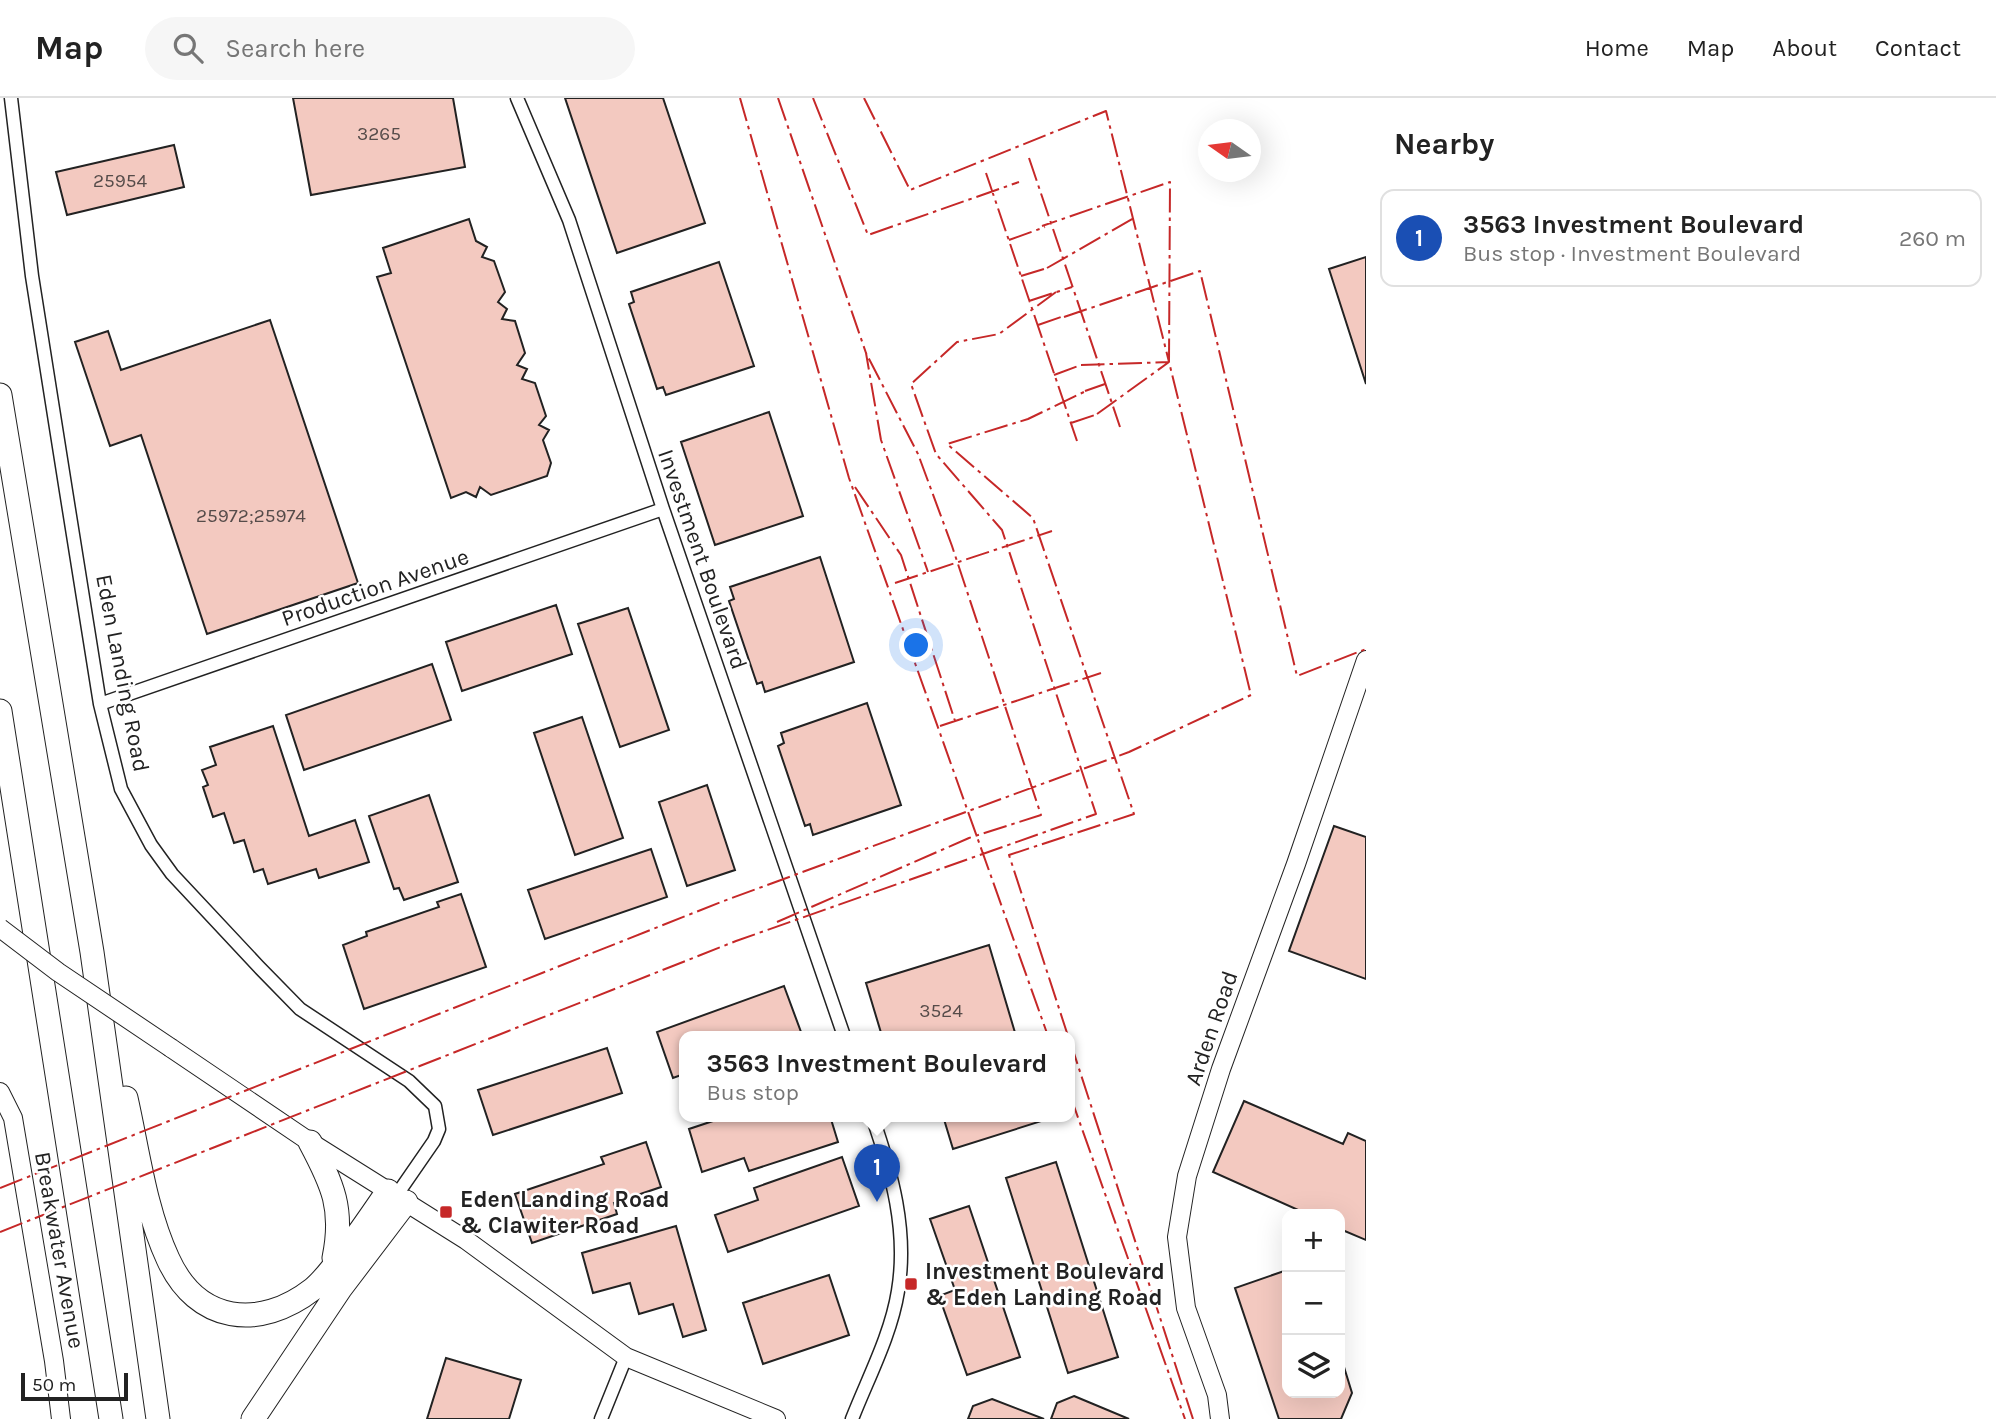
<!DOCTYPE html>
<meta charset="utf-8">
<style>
body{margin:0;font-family:Karla,sans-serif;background:#f6f6f6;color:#222}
.controls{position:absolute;right:21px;bottom:21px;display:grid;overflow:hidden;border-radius:14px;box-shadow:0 7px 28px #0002}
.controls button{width:63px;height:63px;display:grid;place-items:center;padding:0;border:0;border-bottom:2px solid #e0e0e0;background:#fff;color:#222;font:35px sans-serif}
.compass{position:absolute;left:1198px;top:21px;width:63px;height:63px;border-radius:50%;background:#fff;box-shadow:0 7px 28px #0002;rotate:284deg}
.scale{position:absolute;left:21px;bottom:18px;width:107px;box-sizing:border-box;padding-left:7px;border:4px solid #222;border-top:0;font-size:19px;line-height:24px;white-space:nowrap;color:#222;-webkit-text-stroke:5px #fff;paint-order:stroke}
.you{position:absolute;left:917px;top:548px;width:24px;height:24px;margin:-18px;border:5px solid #fff;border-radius:50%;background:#1a73e8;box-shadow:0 0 0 10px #1a73e833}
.badge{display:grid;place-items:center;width:46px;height:46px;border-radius:50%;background:#7c3aed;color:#fff;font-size:23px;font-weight:700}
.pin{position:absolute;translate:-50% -58px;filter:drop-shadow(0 2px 4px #0008)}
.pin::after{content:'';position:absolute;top:37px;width:24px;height:21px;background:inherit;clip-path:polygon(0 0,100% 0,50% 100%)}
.popup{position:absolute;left:679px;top:933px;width:396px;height:91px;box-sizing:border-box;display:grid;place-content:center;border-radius:14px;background:#fff;filter:drop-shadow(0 2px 5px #0005);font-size:23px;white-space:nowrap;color:#767676}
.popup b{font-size:26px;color:#222}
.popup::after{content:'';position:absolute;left:50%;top:100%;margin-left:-14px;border:14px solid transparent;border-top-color:#fff}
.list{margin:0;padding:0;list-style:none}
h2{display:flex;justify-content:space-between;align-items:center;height:91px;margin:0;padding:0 28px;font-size:30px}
h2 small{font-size:23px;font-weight:400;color:#767676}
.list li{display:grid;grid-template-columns:46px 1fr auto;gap:21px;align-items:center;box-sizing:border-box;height:98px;margin:0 14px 14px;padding:0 14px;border:2px solid #e0e0e0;border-radius:14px}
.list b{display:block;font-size:26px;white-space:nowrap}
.list p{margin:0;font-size:23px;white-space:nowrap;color:#767676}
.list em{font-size:23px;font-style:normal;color:#767676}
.icon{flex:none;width:38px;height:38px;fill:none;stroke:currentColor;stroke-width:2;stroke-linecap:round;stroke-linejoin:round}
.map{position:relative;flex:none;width:1366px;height:1321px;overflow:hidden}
header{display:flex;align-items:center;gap:42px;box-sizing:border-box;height:98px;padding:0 35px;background:#fff;border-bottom:2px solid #e0e0e0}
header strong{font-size:33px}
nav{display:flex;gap:38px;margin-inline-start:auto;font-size:24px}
.search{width:490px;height:63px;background:#f6f6f6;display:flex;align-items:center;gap:18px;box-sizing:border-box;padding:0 24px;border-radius:38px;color:#767676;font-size:26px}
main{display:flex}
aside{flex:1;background:#fff}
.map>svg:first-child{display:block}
.building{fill:#f3c9c0;stroke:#222;stroke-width:2}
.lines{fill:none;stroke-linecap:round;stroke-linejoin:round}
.street-casing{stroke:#222;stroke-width:15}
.secondary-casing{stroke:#222;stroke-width:20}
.highway-casing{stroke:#222;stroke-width:25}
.street{stroke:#fff;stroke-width:12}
.secondary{stroke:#fff;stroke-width:18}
.highway{stroke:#fff;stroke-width:23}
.secondary-bridge-casing{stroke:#222;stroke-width:20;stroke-linecap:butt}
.secondary-bridge{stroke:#fff;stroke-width:18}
.power{stroke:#c62828;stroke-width:2;stroke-dasharray:24 5 3.5 5;stroke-linecap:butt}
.poi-dot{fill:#c62828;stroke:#fff;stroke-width:2.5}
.labels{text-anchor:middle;stroke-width:5;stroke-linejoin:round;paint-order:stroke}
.number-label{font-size:19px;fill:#564c4a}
.street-label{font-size:23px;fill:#222;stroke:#fff}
.poi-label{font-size:23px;font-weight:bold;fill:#222;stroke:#fff;text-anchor:start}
</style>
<header>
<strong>Map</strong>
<div class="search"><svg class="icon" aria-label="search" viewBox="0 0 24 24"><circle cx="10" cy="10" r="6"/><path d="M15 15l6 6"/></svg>Search here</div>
<nav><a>Home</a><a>Map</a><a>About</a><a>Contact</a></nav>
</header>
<main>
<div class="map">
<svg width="1366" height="1321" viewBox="0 0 1366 1321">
<rect width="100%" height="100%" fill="#fff"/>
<path class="building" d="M 293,0 L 453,0 L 465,69 L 311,97 Z
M 565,0 L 663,0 L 705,125 L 617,155 Z
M 174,47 L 184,89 L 67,117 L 56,74 Z
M 469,121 L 476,143 L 487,149 L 482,159 L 494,163 L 505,194 L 498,204 L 507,211 L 502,221 L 515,223 L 525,255 L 517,267 L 527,271 L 522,281 L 535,285 L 546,318 L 539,327 L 549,332 L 543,342 L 551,365 L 547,378 L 491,397 L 480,389 L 476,399 L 466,394 L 451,400 L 377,179 L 391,175 L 383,150 Z
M 1366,159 L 1366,286 L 1329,171 Z
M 719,164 L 754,268 L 666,297 L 663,289 L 657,291 L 629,206 L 634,204 L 631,194 Z
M 270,222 L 358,485 L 207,536 L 141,337 L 110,348 L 75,244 L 108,233 L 121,272 Z
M 769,314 L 803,418 L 715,447 L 681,344 Z
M 820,459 L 854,564 L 765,594 L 762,584 L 757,586 L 729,503 L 734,501 L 730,489 Z
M 556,507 L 572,556 L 462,593 L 446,544 Z
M 628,510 L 669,632 L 620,649 L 578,526 Z
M 432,566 L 451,622 L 304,672 L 286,617 Z
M 867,605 L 901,707 L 813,737 L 810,726 L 805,728 L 778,648 L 784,645 L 781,635 Z
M 582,619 L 623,740 L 575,757 L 534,635 Z
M 273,628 L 309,738 L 355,722 L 369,764 L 319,780 L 316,771 L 268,786 L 263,771 L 254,774 L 244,742 L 234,745 L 224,715 L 213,719 L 203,689 L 208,687 L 202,672 L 216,667 L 210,649 Z
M 707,687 L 735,772 L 687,788 L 659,704 Z
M 429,697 L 458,784 L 404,802 L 399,790 L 394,791 L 369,718 Z
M 1334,728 L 1366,739 L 1366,881 L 1289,853 Z
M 651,751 L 667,799 L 545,841 L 528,792 Z
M 461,796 L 486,869 L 364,911 L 343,847 L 367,838 L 366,834 L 439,809 L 437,804 Z
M 989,847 L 1016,938 L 882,938 L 866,885 Z
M 784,888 L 801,934 L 791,938 L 684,938 L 684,976 L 673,980 L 657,934 Z
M 607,950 L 622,995 L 493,1037 L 478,992 Z
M 1244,1003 L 1343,1046 L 1348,1035 L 1366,1043 L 1366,1142 L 1340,1131 L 1340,1116 L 1307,1116 L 1213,1074 Z
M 728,1018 L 830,1018 L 838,1044 L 749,1073 L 744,1060 L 702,1074 L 689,1031 Z
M 943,1018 L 1050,1018 L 1051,1020 L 953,1051 Z
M 646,1044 L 661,1089 L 614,1105 L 617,1116 L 532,1145 L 515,1096 L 604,1066 L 601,1059 Z
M 842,1059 L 859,1108 L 728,1154 L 715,1117 L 758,1102 L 754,1090 Z
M 1056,1064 L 1118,1259 L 1068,1275 L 1006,1080 Z
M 969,1108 L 1020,1259 L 967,1277 L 939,1198 L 955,1192 L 930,1121 Z
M 676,1128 L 706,1232 L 683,1239 L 673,1206 L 639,1216 L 630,1185 L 593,1195 L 582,1155 Z
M 1287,1172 L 1287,1295 L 1340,1295 L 1340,1256 L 1352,1295 L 1341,1321 L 1279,1321 L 1235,1190 Z
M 829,1177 L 849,1237 L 763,1266 L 743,1205 Z
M 446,1260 L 521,1282 L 509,1321 L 427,1321 Z
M 1074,1298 L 1129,1321 L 1051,1321 L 1057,1305 Z
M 992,1301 L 1044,1321 L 968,1321 L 973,1308 Z"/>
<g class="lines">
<defs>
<path id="street" d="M 11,0 L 32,178 L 66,393 L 100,606 L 121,691 L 151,747 L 172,776 L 258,868 L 300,911 L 409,983 L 435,1008 L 439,1031 L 434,1043 L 396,1098
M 517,0 L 569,122 L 663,411 L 844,938
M 100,606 L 663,411
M 601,1321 L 626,1259
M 852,1321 C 868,1280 891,1237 898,1193 C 908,1133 892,1075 872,1018"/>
<path id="secondary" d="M 171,950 L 310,1044 L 466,1142 L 626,1259 L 776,1321
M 0,994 L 13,1020 L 54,1263 L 61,1321
M 1220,1321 L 1217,1297 L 1186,1210 L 1177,1139 L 1187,1078 L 1221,971 L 1296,766 L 1366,562"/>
<path id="highway" d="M 0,297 L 92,854 L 158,1321
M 0,613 L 111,1321
M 126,1000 C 138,1053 145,1112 168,1161 C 197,1225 259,1233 313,1191 C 333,1175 372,1116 388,1093
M 310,1044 C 333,1087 344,1111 334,1160
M 253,1321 L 340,1191 L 406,1104"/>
</defs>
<use href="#street" class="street-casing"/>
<use href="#secondary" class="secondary-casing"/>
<use href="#highway" class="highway-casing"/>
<use href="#street" class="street"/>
<use href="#secondary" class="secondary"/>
<use href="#highway" class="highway"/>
<defs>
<path id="secondary-bridge" d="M 0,830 L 58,874 L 171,950"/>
</defs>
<use href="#secondary-bridge" class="secondary-bridge-casing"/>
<use href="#secondary-bridge" class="secondary-bridge"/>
<path class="power" d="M 740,0 L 849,380 L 1048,938
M 778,0 L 866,255 L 881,342 L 928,474
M 813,0 L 868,137 L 1019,84
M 864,0 L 910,92 L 1106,13 L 1169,264 L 1081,267
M 1029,60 L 1120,329
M 986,75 L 1077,343
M 1009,142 L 1045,129
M 1047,170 L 1134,120
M 1021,178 L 1047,170
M 1029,203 L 1072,189
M 1064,219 L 1200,173 L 1297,578 L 1366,551
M 1038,227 L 1064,218
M 1054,277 L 1081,267
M 1085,293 L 1105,286
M 1097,316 L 1169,264
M 1071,325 L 1098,316
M 855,389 L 901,457 L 955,623
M 895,485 L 1052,433
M 940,628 L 1101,575
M 777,824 L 969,740 L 1041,717 L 952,448 L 918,356 L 866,255
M 1068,938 L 1009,757 L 1134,716 L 1033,420 L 947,346 L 1028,321 L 1088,292
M 1070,943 L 1193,1321
M 1070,997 L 1185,1321
M 0,1090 L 721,804 L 1129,654 L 1251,597 L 1169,264 L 1170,84 L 1042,128
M 0,1134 L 736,843 L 1096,716 L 1002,432 L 936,356 L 911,286 L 957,244 L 999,236 L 1056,194"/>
</g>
<g class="poi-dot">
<rect x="439" y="1107" width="14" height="14" rx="3.5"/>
<rect x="904" y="1179" width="14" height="14" rx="3.5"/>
</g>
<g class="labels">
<g class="number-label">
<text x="379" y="42">3265</text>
<text x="120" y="89">25954</text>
<text x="251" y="424">25972;25974</text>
<text x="941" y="919">3524</text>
</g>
<g class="street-label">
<text transform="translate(703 461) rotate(71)" y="8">Investment Boulevard</text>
<text transform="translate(375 489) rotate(-19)" y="8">Production Avenue</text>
<text transform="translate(123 575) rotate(79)" y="8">Eden Landing Road</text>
<text transform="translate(1211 930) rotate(-71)" y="8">Arden Road</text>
<text transform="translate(60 1152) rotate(80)" y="8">Breakwater Avenue</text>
</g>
<g class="poi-label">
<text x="460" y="1109">Eden Landing Road<tspan x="460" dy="26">&amp; Clawiter Road</tspan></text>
<text x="925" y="1181">Investment Boulevard<tspan x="925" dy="26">&amp; Eden Landing Road</tspan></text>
</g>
</g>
</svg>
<div class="controls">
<button>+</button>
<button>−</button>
<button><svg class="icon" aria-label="layers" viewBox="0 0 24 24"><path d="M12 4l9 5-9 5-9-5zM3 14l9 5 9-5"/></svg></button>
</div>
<svg class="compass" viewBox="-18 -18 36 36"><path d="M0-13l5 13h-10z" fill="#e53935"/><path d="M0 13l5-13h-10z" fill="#767676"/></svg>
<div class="scale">50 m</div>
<div class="you"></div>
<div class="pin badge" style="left:877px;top:1104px;background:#1a4fb4">1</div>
<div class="popup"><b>3563 Investment Boulevard</b>Bus stop</div>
</div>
<aside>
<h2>Nearby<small></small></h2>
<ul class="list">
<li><span class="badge" style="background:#1a4fb4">1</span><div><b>3563 Investment Boulevard</b><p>Bus stop · Investment Boulevard</p></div><em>260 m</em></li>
</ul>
</aside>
</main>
